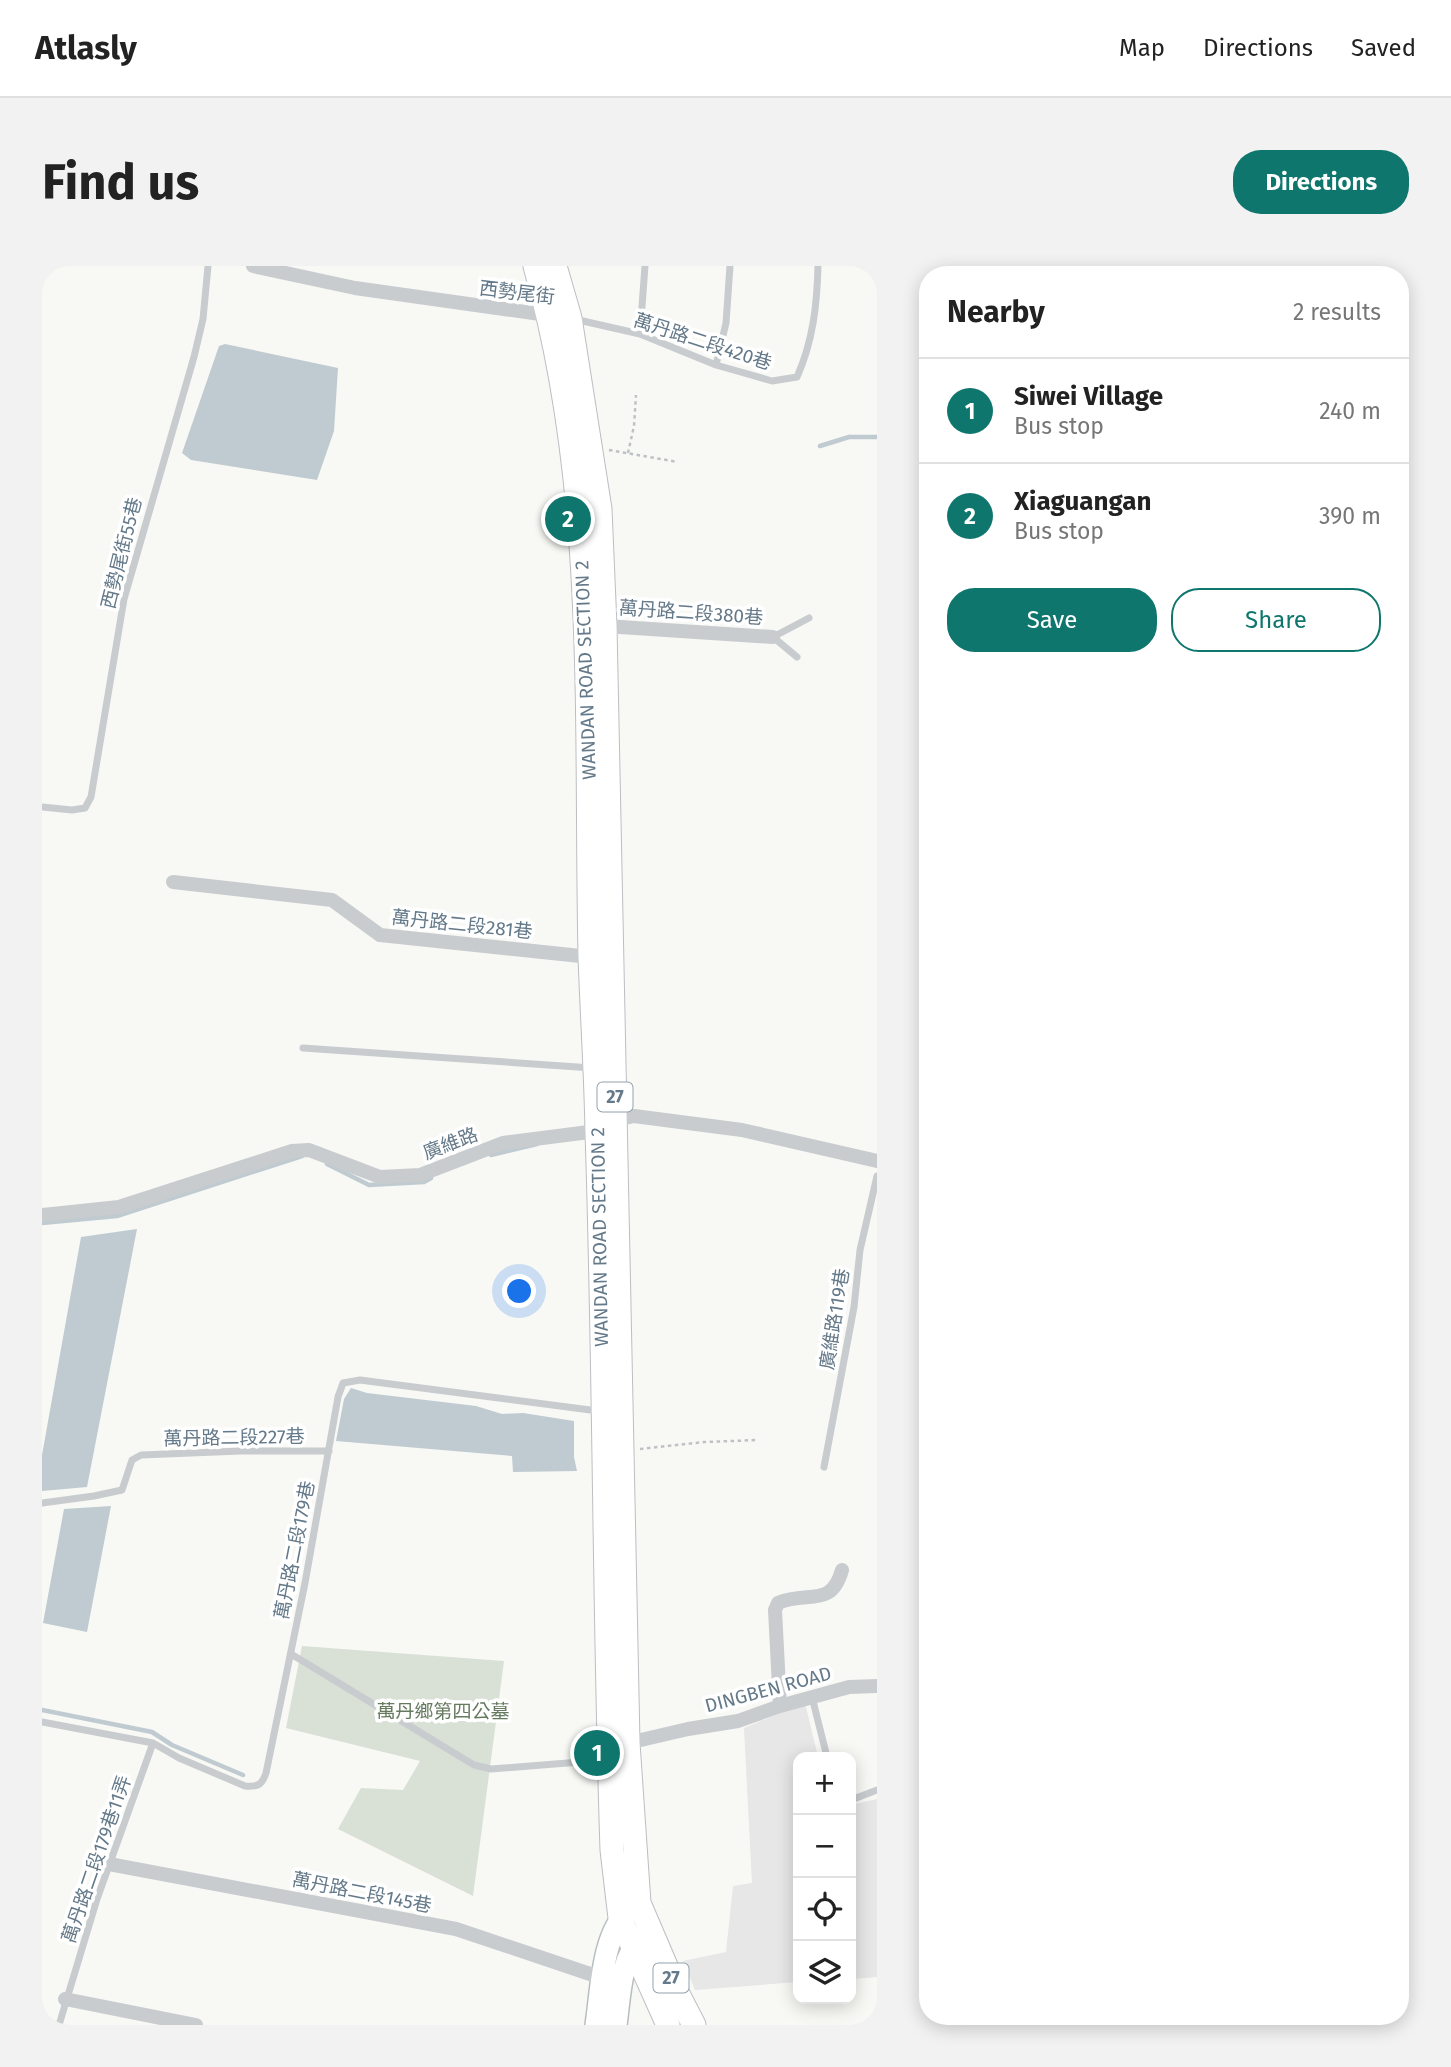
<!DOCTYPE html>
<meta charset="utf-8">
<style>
body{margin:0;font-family:"Fira Sans","Noto Sans TC",sans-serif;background:#f2f2f2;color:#222}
.controls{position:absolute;right:21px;bottom:21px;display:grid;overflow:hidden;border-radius:14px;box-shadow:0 4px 18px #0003}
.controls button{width:63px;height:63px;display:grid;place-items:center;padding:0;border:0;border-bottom:2px solid #e0e0e0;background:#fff;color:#222;font:35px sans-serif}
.you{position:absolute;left:478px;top:1026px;width:24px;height:24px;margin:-18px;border:5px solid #fff;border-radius:50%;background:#1a73e8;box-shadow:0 0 0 10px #1a73e833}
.badge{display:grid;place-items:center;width:46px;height:46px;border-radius:50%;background:#0f766e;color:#fff;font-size:23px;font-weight:700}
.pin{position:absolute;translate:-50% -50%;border:4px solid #fff;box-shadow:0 2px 7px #0006}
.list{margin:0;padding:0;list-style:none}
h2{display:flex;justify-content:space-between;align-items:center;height:91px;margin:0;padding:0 28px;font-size:30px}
h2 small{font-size:23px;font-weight:400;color:#767676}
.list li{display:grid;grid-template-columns:46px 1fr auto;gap:21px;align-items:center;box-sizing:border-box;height:105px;padding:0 28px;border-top:2px solid #e0e0e0}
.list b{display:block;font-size:26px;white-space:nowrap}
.list p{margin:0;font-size:23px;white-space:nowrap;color:#767676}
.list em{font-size:23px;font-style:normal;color:#767676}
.actions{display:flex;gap:14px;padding:21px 28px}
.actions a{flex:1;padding:16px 0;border:2px solid #0f766e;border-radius:28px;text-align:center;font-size:24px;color:#0f766e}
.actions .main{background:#0f766e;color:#fff}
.icon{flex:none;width:38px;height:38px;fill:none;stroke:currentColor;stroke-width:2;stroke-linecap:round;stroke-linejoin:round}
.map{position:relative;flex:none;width:835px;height:1759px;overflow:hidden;border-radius:28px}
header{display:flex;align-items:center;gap:42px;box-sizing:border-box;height:98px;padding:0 35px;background:#fff;border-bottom:2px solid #e0e0e0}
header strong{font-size:33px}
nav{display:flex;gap:38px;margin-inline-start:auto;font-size:24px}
.intro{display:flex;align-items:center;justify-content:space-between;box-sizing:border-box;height:168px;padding:0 42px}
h1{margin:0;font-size:49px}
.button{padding:18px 32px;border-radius:28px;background:#0f766e;color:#fff;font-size:24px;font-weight:700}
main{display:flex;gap:42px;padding:0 42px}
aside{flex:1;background:#fff;border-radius:28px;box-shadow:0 4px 18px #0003}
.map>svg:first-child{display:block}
.built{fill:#e6e7e6}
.green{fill:#d9e1d6}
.water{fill:#bfcbd0}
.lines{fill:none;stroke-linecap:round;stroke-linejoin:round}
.stream{stroke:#bfcbd0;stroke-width:4.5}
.secondary-casing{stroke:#b7bec2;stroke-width:24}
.primary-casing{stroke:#bbbfc3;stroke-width:25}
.path{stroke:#bfc2c4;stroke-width:2.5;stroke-dasharray:3.5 3.5;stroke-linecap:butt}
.service{stroke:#c8cccf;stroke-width:7}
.minor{stroke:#c8cccf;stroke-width:14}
.secondary{stroke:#fff;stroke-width:21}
.primary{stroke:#fff;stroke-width:23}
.labels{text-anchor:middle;stroke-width:7;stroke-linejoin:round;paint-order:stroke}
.shield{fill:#fff;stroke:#92a1ac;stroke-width:2}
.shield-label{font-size:18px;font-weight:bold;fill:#647989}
.street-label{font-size:19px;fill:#647989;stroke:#fff}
.park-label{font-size:19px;fill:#667a60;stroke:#fff}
</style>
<header>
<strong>Atlasly</strong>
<nav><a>Map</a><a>Directions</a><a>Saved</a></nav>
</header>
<div class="intro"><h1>Find us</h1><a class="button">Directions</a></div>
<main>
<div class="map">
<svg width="835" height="1759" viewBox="0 0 835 1759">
<rect width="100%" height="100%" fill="#f8f8f5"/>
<path class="built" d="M 763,1437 L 776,1491 L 756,1491 L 756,1716 L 653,1724 L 641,1695 L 684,1686 L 691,1620 L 710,1617 L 702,1462 Z
M 835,1533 L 835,1711 L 809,1713 L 809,1539 Z"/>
<path class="green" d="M 260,1380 L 462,1395 L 431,1630 L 296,1563 L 319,1522 L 361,1524 L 378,1495 L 244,1462 Z"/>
<path class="water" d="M 183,78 L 296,102 L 292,165 L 275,214 L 149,194 L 140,187 L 177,80 Z
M 95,963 L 45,1221 L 0,1225 L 0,1189 L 39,971 Z
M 309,1122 L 325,1127 L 434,1140 L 460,1148 L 481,1147 L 532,1155 L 532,1191 L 535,1205 L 471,1206 L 470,1190 L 294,1175 L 302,1133 Z
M 69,1240 L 45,1366 L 1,1357 L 22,1243 Z"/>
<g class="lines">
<path class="stream" d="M 778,180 L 807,171 L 835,171
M 449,889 L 495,878
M 285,898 L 327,919 L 382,916 L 389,912
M 0,957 L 75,950 L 260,890
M 0,1444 L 110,1466 L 130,1479 L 201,1509"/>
<defs>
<path id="secondary" d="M 554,1759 C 559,1727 560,1667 586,1646
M 574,1759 C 578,1731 578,1693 599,1672"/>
<path id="primary" d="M 493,0 C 557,225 543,459 548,690 C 550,749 554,807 555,866 C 563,1105 562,1345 570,1584 L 578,1652 L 626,1759
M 513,0 L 528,52 L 558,243 L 563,360 L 586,1477 L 597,1637 L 636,1728 L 652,1759"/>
</defs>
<use href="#secondary" class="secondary-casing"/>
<use href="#primary" class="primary-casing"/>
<path class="path" d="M 567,184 L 636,196
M 586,187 L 592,160 L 594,129
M 598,1183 L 662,1176 L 716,1174"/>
<path class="service" d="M 532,53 L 598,68 L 674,99 L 730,115 L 755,111 C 771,75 775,39 776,0
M 598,68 L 603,0
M 674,99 L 684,57 L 688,0
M 755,391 L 731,371 L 767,352
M 0,541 L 30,544 L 43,542 L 49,531 L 82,333 L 152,91 L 161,53 L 166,0
M 261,782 L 550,802
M 782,1201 L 812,1041 L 818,984 L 835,910
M 0,1237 L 52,1230 L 80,1224 L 90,1194 L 99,1189 L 199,1185 L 287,1185
M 249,1388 L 432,1499 L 449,1503 L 563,1494
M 770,1431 L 785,1491
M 0,1456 L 111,1477 L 137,1492 L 203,1520 C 216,1521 220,1519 224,1507 L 263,1317 L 296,1131 L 301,1117 L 318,1114 L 556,1145
M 809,1534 L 835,1524
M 17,1759 L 55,1633 L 111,1477"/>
<path class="minor" d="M 211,0 L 313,22 L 512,50
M 563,360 L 731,371
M 131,616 L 290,634 L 338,669 L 548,691
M 0,949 L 77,941 L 250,885 L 267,884 L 338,911 L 378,909 L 461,877 L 555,865 L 574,854 L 592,850 L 700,864 L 835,895
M 738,1440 L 733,1344 L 736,1337 C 766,1324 789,1343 800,1304
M 586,1477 L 646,1463 L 696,1455 L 738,1440 L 807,1421 L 835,1420
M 67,1598 L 414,1663 L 560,1712
M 23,1733 L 154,1759"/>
<use href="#secondary" class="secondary"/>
<use href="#primary" class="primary"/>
</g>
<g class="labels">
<g class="shield">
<rect x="555.5" y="816.5" width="35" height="29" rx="5"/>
<rect x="611.5" y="1697.5" width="35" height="29" rx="5"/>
</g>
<g class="shield-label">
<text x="573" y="837">27</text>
<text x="629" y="1718">27</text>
</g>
<g class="street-label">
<text transform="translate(475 26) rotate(7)" y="7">西勢尾街</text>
<text transform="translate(661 75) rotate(18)" y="7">萬丹路二段420巷</text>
<text transform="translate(79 287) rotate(-76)" y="7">西勢尾街55巷</text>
<text transform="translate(649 346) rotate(4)" y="7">萬丹路二段380巷</text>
<text transform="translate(543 404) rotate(-92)" y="7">WANDAN ROAD SECTION 2</text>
<text transform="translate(420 658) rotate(6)" y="7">萬丹路二段281巷</text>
<text transform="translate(408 877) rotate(-21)" y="7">廣維路</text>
<text transform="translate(557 971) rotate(-91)" y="7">WANDAN ROAD SECTION 2</text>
<text transform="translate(792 1053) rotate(-81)" y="7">廣維路119巷</text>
<text transform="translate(192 1171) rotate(-1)" y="7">萬丹路二段227巷</text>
<text transform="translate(252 1284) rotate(-79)" y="7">萬丹路二段179巷</text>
<text transform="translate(726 1423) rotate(-15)" y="7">DINGBEN ROAD</text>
<text transform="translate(54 1593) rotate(-71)" y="7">萬丹路二段179巷11弄</text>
<text transform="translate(320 1626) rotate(11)" y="7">萬丹路二段145巷</text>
</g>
<g class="park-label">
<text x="401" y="1452">萬丹鄉第四公墓</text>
</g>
</g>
</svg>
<div class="controls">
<button>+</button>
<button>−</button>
<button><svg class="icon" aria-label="locate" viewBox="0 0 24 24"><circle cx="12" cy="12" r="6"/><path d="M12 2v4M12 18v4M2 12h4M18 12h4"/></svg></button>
<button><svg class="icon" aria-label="layers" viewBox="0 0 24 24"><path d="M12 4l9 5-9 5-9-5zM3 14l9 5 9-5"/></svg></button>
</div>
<div class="you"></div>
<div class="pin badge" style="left:555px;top:1487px">1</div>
<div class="pin badge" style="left:526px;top:253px">2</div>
</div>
<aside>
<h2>Nearby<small>2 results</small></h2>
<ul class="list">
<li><span class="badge">1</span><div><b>Siwei Village</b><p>Bus stop</p></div><em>240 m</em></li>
<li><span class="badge">2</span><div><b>Xiaguangan</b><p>Bus stop</p></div><em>390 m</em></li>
</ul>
<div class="actions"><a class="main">Save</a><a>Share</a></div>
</aside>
</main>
